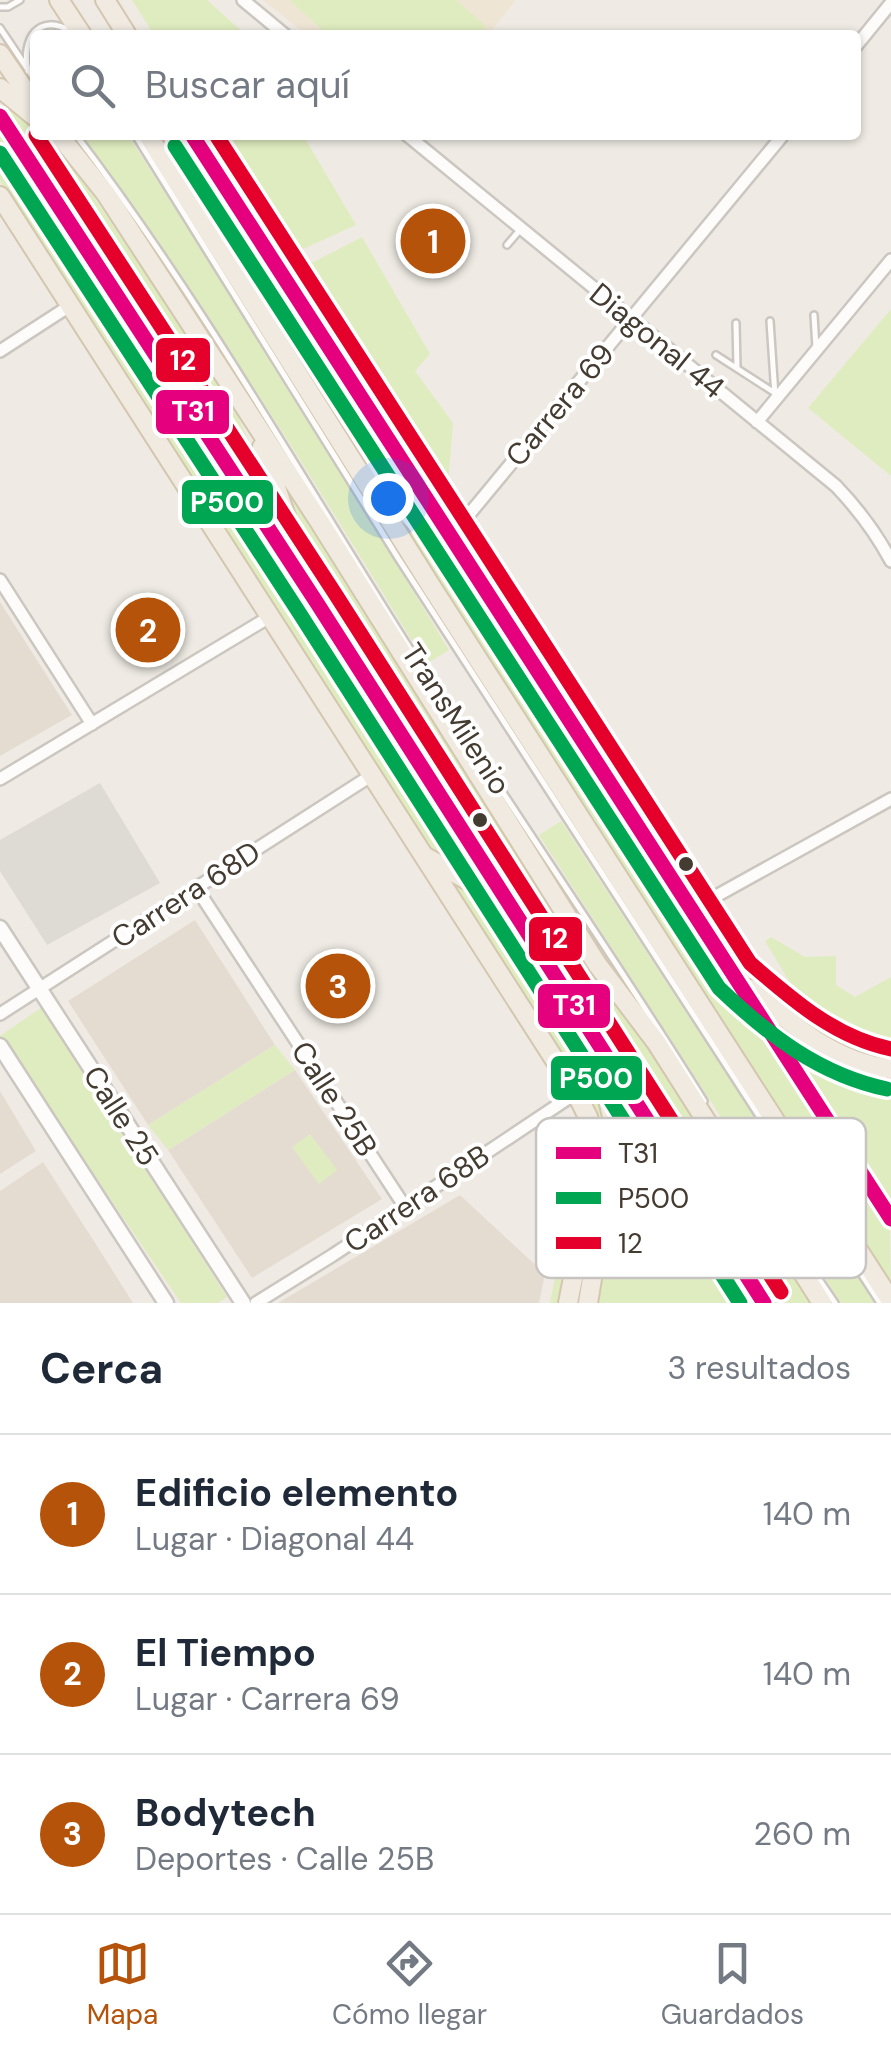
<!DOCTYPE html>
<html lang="es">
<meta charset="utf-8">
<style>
body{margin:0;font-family:"DM Sans",sans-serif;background:#f6f6f7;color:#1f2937}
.you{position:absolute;left:388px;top:498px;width:35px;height:35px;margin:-25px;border:8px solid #fff;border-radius:50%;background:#1a73e8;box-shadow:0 0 0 15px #1a73e833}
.badge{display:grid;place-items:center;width:65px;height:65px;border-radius:50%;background:#b45309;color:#fff;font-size:32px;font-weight:700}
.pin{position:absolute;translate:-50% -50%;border:5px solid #fff;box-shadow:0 2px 10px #0006}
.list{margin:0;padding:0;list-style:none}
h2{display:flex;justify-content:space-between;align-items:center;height:130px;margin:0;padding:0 40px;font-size:42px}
h2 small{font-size:32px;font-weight:400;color:#747a83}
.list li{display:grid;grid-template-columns:65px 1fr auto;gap:30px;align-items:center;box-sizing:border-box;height:160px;padding:0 40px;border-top:2px solid #e0e1e3}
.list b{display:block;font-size:38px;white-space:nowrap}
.list p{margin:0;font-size:32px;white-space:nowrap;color:#747a83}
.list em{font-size:32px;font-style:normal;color:#747a83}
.icon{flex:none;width:55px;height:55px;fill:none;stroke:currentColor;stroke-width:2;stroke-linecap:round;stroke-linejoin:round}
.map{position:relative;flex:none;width:891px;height:1303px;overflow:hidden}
.search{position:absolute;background:#fff;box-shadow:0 2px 8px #0004;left:30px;right:30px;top:30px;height:110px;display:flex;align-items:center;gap:25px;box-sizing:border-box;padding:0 35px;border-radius:10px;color:#747a83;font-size:38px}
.sheet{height:610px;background:#fff}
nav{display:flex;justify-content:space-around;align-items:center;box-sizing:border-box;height:140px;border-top:2px solid #e0e1e3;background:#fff;font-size:28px;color:#747a83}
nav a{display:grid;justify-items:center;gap:5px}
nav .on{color:#b45309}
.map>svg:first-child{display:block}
.residential{fill:#e4dcd1}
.education{fill:#eee5d5}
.green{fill:#dfecc0}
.parking{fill:#dedad4}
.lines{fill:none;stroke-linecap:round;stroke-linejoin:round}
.service-casing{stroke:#cbc7c0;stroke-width:10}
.minor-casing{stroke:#cbc7c0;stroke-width:16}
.tertiary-casing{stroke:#cbc7c0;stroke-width:19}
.primary-casing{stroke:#d4c6af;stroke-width:22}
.service{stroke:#fdfcfb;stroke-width:5}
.minor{stroke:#fdfcfb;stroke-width:11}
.tertiary{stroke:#fdfcfb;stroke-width:14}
.primary{stroke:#f0eae1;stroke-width:18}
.bus-1-casing{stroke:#fff;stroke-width:22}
.bus-2-casing{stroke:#fff;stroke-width:22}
.bus-3-casing{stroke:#fff;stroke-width:22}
.bus-1{stroke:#e5007d;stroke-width:15}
.bus-2{stroke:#00a651;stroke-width:15}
.bus-3{stroke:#e4002b;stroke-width:15}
.bus-dot{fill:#443b31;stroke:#fff;stroke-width:4}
.labels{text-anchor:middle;stroke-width:8;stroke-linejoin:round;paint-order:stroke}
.street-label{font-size:30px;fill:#443b31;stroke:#fff}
.key{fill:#fff;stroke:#c7c4c1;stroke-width:2.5}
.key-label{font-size:28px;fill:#443b31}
.line-badge{stroke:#fff;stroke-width:4}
.badge-label{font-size:28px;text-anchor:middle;font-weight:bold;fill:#fff}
</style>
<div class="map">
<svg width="891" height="1303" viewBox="0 0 891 1303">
<rect width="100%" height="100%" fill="#efebe4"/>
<path class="residential" d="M 0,602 L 72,715 L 0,756 Z
M 195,920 L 275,1045 L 148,1125 L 68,1001 Z
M 295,1070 L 382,1199 L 252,1278 L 168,1150 Z
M 0,1091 L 36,1151 L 0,1174 Z
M 43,1162 L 92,1238 L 133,1303 L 0,1303 L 0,1191 Z
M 460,1195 L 545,1274 L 539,1303 L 278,1303 Z"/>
<path class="education" d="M 263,0 L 516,0 L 488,35 L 307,35 Z"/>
<path class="green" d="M 132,0 L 207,0 L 246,35 L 154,35 Z
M 289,0 L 456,0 L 486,26 L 478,35 L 328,35 Z
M 0,100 L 35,129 L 35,135 L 42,135 L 48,140 L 79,175 L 231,401 L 275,499 L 287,538 L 52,175 Z
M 0,133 L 205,446 L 369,708 L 480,876 L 425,844 L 0,181 Z
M 80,135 L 128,135 L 289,388 L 449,650 L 426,664 C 317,484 205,305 80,135 Z
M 162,135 L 182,135 C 270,266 352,401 439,532 L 377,474 L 339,422 Z
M 218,135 L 303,135 L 356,225 L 294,253 Z
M 362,237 L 430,354 L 415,371 L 453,423 L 447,495 L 302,268 Z
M 891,309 L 891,476 L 808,408 Z
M 279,475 L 816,1303 L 773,1303 L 764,1291 L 620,1060 L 560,971 L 501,874 L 342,631 L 313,580 Z
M 405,519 L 475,589 L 890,1231 L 891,1285 L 656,920 L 597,823 L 530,725 L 457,607 L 401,524 Z
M 561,821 L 876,1303 L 841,1303 L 539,835 Z
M 442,876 L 489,905 L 580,1045 L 598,1095 L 604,1129 L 605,1171 L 596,1127 Z
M 771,937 L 805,957 L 836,956 L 836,985 L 855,997 L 891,977 L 891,1043 L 861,1038 L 812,1019 L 765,941 Z
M 42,1007 L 227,1297 L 218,1303 L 181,1303 L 0,1036 Z
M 783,1031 L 824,1060 L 864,1073 L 891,1079 L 891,1199 Z
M 275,1045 L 295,1070 L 168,1150 L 148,1125 Z
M 614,1088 L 752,1303 L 595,1303 L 620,1177 L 623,1137 Z
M 310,1134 L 337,1170 L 319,1184 L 292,1147 Z
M 573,1186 L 583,1186 L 559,1303 L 550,1303 Z"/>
<path class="parking" d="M 100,783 L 160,883 L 47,945 L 0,871 L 0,840 Z"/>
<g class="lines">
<defs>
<path id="service" d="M 0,7 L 8,7 L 20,0
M 0,28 L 35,80
M 28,71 C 21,40 38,11 72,32
M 76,135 C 203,302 306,486 419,663 C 512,810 612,953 704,1101
M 135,135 L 398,558 L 880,1303
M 507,245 L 519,231
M 814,315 L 816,348
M 770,321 L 775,396
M 736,323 L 737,368
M 716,355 L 775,393
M 779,1220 L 835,1303"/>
<path id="minor" d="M 243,0 L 285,35
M 856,46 L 891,3
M 407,135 L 836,486 C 858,509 876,533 891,561
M 0,351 L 71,305
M 757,422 L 891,260
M 452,535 L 783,135
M 0,580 L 92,724
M 0,779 L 271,616
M 197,889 L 405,1207
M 691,910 L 891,799
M 0,1014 L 372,775
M 256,1303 L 333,1255 L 576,1093"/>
<path id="tertiary" d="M 0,928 L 243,1303
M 0,1046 L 166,1303"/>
<path id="primary" d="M 59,0 L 82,35
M 105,0 L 127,35
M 0,54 L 35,105
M 0,88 L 34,116
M 0,116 L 317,603 L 764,1303
M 59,135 L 106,194 L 319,521 L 597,964 L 656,1042 L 822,1303
M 148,135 L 431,586 L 891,1301
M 192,135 L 891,1219
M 0,196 L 576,1093 L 588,1117 L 595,1152 L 592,1183 L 568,1303
M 262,447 L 306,574
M 371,472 L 401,508 L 467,571
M 426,857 L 504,901
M 750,989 C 793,1025 833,1062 891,1069
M 588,1303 L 614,1146 L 612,1116 L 606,1092 L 591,1050"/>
</defs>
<use href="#service" class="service-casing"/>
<use href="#minor" class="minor-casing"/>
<use href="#tertiary" class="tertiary-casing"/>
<use href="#primary" class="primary-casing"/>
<use href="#service" class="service"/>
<use href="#minor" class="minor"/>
<use href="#tertiary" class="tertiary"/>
<use href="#primary" class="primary"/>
<defs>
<path id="bus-1" d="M 0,116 L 317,603 L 764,1303
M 192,135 L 891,1219"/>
<path id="bus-2" d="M 175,146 L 719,988 C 768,1035 820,1075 887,1089
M 0,153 L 300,614 L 740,1303"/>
<path id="bus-3" d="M 36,135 L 334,592 L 781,1292
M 216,135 L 750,963 C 793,1000 834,1037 891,1049"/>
</defs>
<use href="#bus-1" class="bus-1-casing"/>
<use href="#bus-2" class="bus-2-casing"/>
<use href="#bus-3" class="bus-3-casing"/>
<use href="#bus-1" class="bus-1"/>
<use href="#bus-2" class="bus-2"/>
<use href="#bus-3" class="bus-3"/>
</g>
<g class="bus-dot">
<circle cx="480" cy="820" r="9"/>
<circle cx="686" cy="864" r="9"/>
</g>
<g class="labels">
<g class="street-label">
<text transform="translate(657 341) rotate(39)" y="10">Diagonal 44</text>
<text transform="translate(560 405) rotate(-50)" y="10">Carrera 69</text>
<text transform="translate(456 719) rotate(57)" y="10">TransMilenio</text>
<text transform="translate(186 895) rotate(-33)" y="10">Carrera 68D</text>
<text transform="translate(334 1099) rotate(57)" y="10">Calle 25B</text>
<text transform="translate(121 1116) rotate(57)" y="10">Calle 25</text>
<text transform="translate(417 1199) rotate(-34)" y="10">Carrera 68B</text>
</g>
</g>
<rect x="536" y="1118" width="330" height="160" rx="15" class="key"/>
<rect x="556" y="1147" width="45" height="12" fill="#e5007d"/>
<rect x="556" y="1192" width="45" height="12" fill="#00a651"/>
<rect x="556" y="1237" width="45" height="12" fill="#e4002b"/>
<g class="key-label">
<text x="618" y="1163">T31</text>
<text x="618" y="1208">P500</text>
<text x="618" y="1253">12</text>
</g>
<g class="line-badge">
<rect x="154" y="336" width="58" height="48" rx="10" fill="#e4002b"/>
<rect x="154" y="388" width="77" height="48" rx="10" fill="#e5007d"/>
<rect x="180" y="478" width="95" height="48" rx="10" fill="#00a651"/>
<rect x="527" y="915" width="57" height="48" rx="10" fill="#e4002b"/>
<rect x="536" y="982" width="76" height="48" rx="10" fill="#e5007d"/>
<rect x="549" y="1054" width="95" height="48" rx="10" fill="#00a651"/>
</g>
<g class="badge-label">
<text x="183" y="370">12</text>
<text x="193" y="421">T31</text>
<text x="227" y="512">P500</text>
<text x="555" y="948">12</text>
<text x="574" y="1015">T31</text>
<text x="596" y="1088">P500</text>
</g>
</svg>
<div class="you"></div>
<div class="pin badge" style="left:433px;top:241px">1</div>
<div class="pin badge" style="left:148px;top:630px">2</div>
<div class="pin badge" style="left:338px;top:986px">3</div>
<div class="search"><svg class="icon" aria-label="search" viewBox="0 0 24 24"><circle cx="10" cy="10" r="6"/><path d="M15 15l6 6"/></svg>Buscar aquí</div>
</div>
<section class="sheet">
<h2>Cerca<small>3 resultados</small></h2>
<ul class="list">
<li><span class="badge">1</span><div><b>Edificio elemento</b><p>Lugar · Diagonal 44</p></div><em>140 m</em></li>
<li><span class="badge">2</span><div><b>El Tiempo</b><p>Lugar · Carrera 69</p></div><em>140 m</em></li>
<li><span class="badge">3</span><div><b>Bodytech</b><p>Deportes · Calle 25B</p></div><em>260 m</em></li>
</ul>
</section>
<nav>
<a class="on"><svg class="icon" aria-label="map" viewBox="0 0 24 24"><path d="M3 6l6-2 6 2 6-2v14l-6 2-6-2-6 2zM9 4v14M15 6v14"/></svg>Mapa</a>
<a><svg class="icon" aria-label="directions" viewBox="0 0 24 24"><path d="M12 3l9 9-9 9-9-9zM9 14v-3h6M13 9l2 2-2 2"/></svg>Cómo llegar</a>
<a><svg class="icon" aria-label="saved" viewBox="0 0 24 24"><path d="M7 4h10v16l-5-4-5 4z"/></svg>Guardados</a>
</nav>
